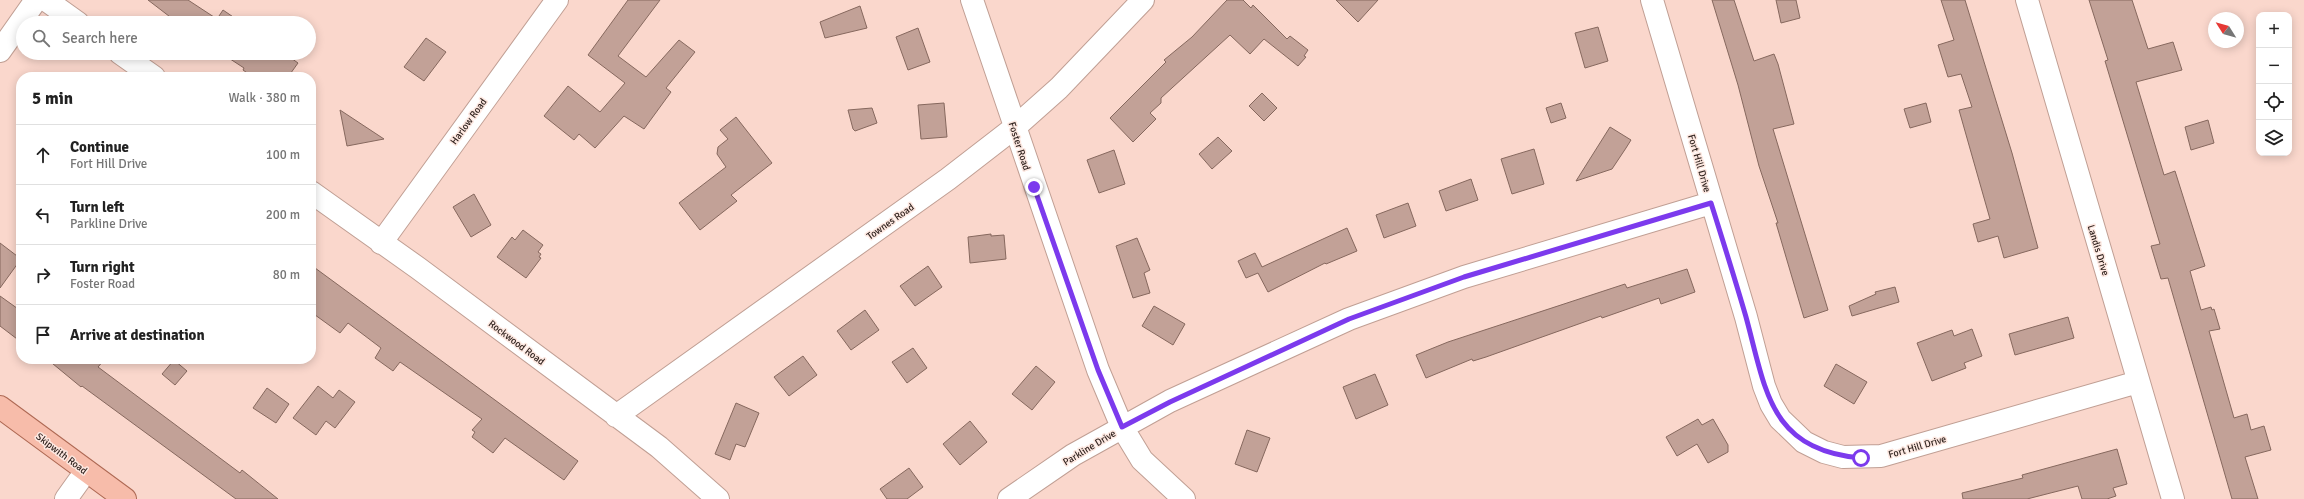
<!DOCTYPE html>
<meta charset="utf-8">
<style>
body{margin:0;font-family:Signika,sans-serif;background:#f6f6f6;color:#222}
.controls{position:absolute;right:12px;top:12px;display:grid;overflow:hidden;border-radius:8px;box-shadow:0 2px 10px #0003}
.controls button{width:36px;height:36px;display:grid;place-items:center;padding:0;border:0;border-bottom:1px solid #e0e0e0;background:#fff;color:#222;font:20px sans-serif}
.compass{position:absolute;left:2208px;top:12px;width:36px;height:36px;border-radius:50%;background:#fff;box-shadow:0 2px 10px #0003;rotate:307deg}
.stop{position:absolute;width:12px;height:12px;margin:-9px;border:3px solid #7c3aed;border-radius:50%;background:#fff}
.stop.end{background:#7c3aed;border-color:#fff;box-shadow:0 1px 4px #0008}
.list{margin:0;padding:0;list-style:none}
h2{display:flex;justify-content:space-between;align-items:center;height:52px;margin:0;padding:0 16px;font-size:17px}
h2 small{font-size:13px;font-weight:400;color:#767676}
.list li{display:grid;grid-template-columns:26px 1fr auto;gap:12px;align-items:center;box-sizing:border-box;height:60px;padding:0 16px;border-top:1px solid #e0e0e0}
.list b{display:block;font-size:15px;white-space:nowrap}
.list p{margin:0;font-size:13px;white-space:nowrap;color:#767676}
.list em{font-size:13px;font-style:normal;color:#767676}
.icon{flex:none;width:22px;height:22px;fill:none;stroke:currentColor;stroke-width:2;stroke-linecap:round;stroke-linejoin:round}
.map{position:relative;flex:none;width:2304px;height:499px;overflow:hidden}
.search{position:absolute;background:#fff;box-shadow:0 2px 10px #0003;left:16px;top:16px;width:300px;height:44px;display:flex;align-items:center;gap:10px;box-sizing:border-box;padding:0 14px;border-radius:22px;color:#767676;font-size:15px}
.panel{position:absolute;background:#fff;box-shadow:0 2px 10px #0003;left:16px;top:72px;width:300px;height:292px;border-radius:16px}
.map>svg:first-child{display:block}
.building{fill:#c2a197;stroke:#86685e}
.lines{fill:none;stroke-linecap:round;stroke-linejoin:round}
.minor-casing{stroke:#c09f94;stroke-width:24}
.major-casing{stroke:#ae6954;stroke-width:24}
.minor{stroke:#fff;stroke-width:22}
.major{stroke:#f7bcaa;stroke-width:22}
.route{stroke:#7c3aed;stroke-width:5}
.labels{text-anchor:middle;stroke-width:3;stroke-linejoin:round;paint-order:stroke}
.street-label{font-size:10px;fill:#30231f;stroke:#fde8e1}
</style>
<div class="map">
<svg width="2304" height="499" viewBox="0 0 2304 499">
<rect width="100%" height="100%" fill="#fad7cc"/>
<path class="building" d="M 148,0 L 188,0 L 217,19 L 223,10 L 242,23 L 178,23 Z
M 628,0 L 660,0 L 618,56 L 646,77 L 679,40 L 695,52 L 666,88 L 671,92 L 644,129 L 624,116 L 595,148 L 579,134 L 574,140 L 544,116 L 568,86 L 600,112 L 625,83 L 588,55 Z
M 1227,0 L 1243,0 L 1251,8 L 1253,5 L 1287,39 L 1290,36 L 1308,50 L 1304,56 L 1306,57 L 1298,66 L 1264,39 L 1250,54 L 1230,35 L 1161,98 L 1161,103 L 1150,113 L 1156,119 L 1133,142 L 1110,118 L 1166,62 L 1164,60 L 1192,37 Z
M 1336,0 L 1378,0 L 1358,22 Z
M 1712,0 L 1734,0 L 1754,61 L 1774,54 L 1778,64 L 1794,124 L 1773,129 L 1828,310 L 1804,318 L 1776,223 L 1778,223 L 1759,166 L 1738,85 Z
M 1776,0 L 1796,0 L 1800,18 L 1781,23 Z
M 1941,0 L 1965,0 L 2012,153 L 2038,248 L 2004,258 L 1998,236 L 1978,242 L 1973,224 L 1990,219 L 1959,110 L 1972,107 L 1961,74 L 1948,77 L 1938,45 L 1954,40 Z
M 2089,0 L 2132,0 L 2148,49 L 2173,42 L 2182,70 L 2136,82 L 2164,175 L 2175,171 L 2205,266 L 2190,271 L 2201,310 L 2211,307 L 2212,310 L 2214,309 L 2220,329 L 2209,331 L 2234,418 L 2247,414 L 2251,430 L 2264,426 L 2271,450 L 2245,457 L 2258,499 L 2232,499 L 2168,278 L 2161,279 L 2151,246 L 2160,244 L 2105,61 L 2108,60 Z
M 860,6 L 867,28 L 825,38 L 820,22 Z
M 1598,27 L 1608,61 L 1585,68 L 1575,33 Z
M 918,28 L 930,62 L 908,70 L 896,37 Z
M 426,38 L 446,52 L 424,81 L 404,67 Z
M 221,53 L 284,53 L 298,63 L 288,77 L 253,77 L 243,70 L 244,68 Z
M 1262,93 L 1277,108 L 1264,121 L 1249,106 Z
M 944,103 L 947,137 L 921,139 L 918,105 Z
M 1561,103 L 1566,118 L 1551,123 L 1546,108 Z
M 1926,103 L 1931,122 L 1910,128 L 1904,109 Z
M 872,108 L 877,123 L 855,131 L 853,129 L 848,110 Z
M 340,110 L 384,139 L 347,146 Z
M 736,117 L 772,163 L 731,195 L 737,201 L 700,230 L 679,203 L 726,167 L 717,154 L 718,147 L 728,139 L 720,130 Z
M 2208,120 L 2214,143 L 2191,150 L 2185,127 Z
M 1610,127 L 1631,140 L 1626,148 L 1612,169 L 1576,181 Z
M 1218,137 L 1232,151 L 1212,169 L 1199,154 Z
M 1534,149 L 1544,184 L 1512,194 L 1501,159 Z
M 1114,150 L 1125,184 L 1099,193 L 1087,160 Z
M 1471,179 L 1478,200 L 1446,211 L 1439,191 Z
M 474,194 L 491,225 L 471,237 L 453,207 Z
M 1408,203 L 1416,226 L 1384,238 L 1376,215 Z
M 1347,228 L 1357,251 L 1326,264 L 1325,263 L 1268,292 L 1258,273 L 1246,278 L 1238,261 L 1255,253 L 1262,267 Z
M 523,230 L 543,245 L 538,252 L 541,254 L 539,257 L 541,258 L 526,278 L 497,257 L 512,237 L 515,240 Z
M 991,234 L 991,236 L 1004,235 L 1006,259 L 970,263 L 968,237 Z
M 1137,238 L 1150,270 L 1144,273 L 1150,293 L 1133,298 L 1116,246 Z
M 0,243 L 21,259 L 0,288 Z
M 311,265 L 578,461 L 564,480 L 505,438 L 493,453 L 472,437 L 475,432 L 472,430 L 482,419 L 400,362 L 393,371 L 375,358 L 381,348 L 348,323 L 340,333 L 311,312 Z
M 928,266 L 942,287 L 915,306 L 900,286 Z
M 1687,269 L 1695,292 L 1661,304 L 1659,298 L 1602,318 L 1601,316 L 1486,357 L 1473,361 L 1472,359 L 1426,378 L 1416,355 L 1448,342 L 1625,284 L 1627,288 Z
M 1895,287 L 1899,302 L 1852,316 L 1849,306 L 1876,294 L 1875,292 Z
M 0,296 L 21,311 L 21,342 L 0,326 Z
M 1154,306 L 1185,324 L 1173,345 L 1142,326 Z
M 865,310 L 879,330 L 851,350 L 837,331 Z
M 2068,317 L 2074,338 L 2015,355 L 2009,334 Z
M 1972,329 L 1982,356 L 1964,363 L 1966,368 L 1932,381 L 1917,343 L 1952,330 L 1954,336 Z
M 913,348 L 927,368 L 907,383 L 892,362 Z
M 803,356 L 817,375 L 789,396 L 774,377 Z
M 47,359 L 105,359 L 98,367 L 240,473 L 242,470 L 278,499 L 236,499 L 82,386 L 81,387 Z
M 174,360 L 187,371 L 175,385 L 162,374 Z
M 1836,364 L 1867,382 L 1854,404 L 1824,386 Z
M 1036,366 L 1055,382 L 1032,410 L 1012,394 Z
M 1375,374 L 1388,405 L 1356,419 L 1343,387 Z
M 318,386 L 333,398 L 339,390 L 355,402 L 335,428 L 326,421 L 316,435 L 293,418 Z
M 267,388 L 289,404 L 276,423 L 253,408 Z
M 736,403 L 759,413 L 745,447 L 736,444 L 730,460 L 715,454 Z
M 1698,419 L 1702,425 L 1713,419 L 1728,445 L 1728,452 L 1708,463 L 1697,444 L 1677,456 L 1666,437 Z
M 970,421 L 987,442 L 960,465 L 943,444 Z
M 1247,430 L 1270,438 L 1257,472 L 1235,464 Z
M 2117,449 L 2127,484 L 2113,488 L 2116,496 L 2107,499 L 2082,499 L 2078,486 L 2027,499 L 1963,499 L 1962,493 L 2023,478 L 2022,475 Z
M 909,468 L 923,487 L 907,499 L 887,499 L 880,489 Z"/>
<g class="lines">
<defs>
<path id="minor" d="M 46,0 L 78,23
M 972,0 L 1098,370 L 1122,427 L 1142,460 L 1184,499
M 1652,0 L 1746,317 L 1764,386 L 1771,404 L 1780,419 L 1804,442 L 1824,452 L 1843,457 L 1881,456 L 2138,382
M 2027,0 L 2173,499
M 0,51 L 36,0
M 120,53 L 154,77
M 311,192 L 418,268 L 659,447 L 718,499
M 381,243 L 557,0
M 616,416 L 948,179 L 1014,128 L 1059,88 L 1143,0
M 66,499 L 86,471
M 1009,499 L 1073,455 L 1170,401 L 1349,319 L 1464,277 L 1711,203"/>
<path id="major" d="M 0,407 L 125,499"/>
</defs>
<use href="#minor" class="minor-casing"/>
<use href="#major" class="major-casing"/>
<use href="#minor" class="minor"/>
<use href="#major" class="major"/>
</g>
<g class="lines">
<path class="route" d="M 1034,187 L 1098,370 L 1122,427 L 1170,402 L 1349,319 L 1464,277 L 1711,203 C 1723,241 1735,279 1746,317 C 1766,390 1769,450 1861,458"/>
</g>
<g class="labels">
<g class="street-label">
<text transform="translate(468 121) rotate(-54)" y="4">Harlow Road</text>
<text transform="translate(1020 146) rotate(72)" y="4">Foster Road</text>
<text transform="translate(1700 163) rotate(74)" y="4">Fort Hill Drive</text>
<text transform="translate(890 221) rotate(-35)" y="4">Townes Road</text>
<text transform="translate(2099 250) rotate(73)" y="4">Landis Drive</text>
<text transform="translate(517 342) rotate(37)" y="4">Rockwood Road</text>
<text transform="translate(1917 446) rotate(-16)" y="4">Fort Hill Drive</text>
<text transform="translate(1089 447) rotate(-31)" y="4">Parkline Drive</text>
<text transform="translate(62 453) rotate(37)" y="4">Skipwith Road</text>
</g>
</g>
</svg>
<div class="controls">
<button>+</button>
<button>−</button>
<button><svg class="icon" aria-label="locate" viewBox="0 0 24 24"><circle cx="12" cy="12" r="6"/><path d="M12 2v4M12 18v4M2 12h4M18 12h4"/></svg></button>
<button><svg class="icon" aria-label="layers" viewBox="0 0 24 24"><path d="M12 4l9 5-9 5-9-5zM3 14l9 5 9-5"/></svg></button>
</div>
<svg class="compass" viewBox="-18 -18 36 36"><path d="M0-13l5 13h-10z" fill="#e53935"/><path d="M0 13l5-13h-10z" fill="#767676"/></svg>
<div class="stop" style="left:1861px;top:458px"></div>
<div class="stop end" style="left:1034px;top:187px"></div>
<div class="search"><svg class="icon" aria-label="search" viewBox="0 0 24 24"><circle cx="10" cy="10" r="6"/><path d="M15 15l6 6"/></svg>Search here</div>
<section class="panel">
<h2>5 min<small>Walk · 380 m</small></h2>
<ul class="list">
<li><svg class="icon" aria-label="ahead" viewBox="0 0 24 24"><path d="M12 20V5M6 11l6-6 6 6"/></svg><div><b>Continue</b><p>Fort Hill Drive</p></div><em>100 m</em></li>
<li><svg class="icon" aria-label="left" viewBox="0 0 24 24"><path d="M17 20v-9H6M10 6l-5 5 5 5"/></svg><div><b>Turn left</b><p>Parkline Drive</p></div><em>200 m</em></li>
<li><svg class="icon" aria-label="right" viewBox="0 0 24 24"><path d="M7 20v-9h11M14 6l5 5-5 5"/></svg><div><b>Turn right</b><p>Foster Road</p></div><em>80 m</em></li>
<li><svg class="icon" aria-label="arrive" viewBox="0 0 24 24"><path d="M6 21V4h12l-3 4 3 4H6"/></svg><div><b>Arrive at destination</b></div></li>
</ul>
</section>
</div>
